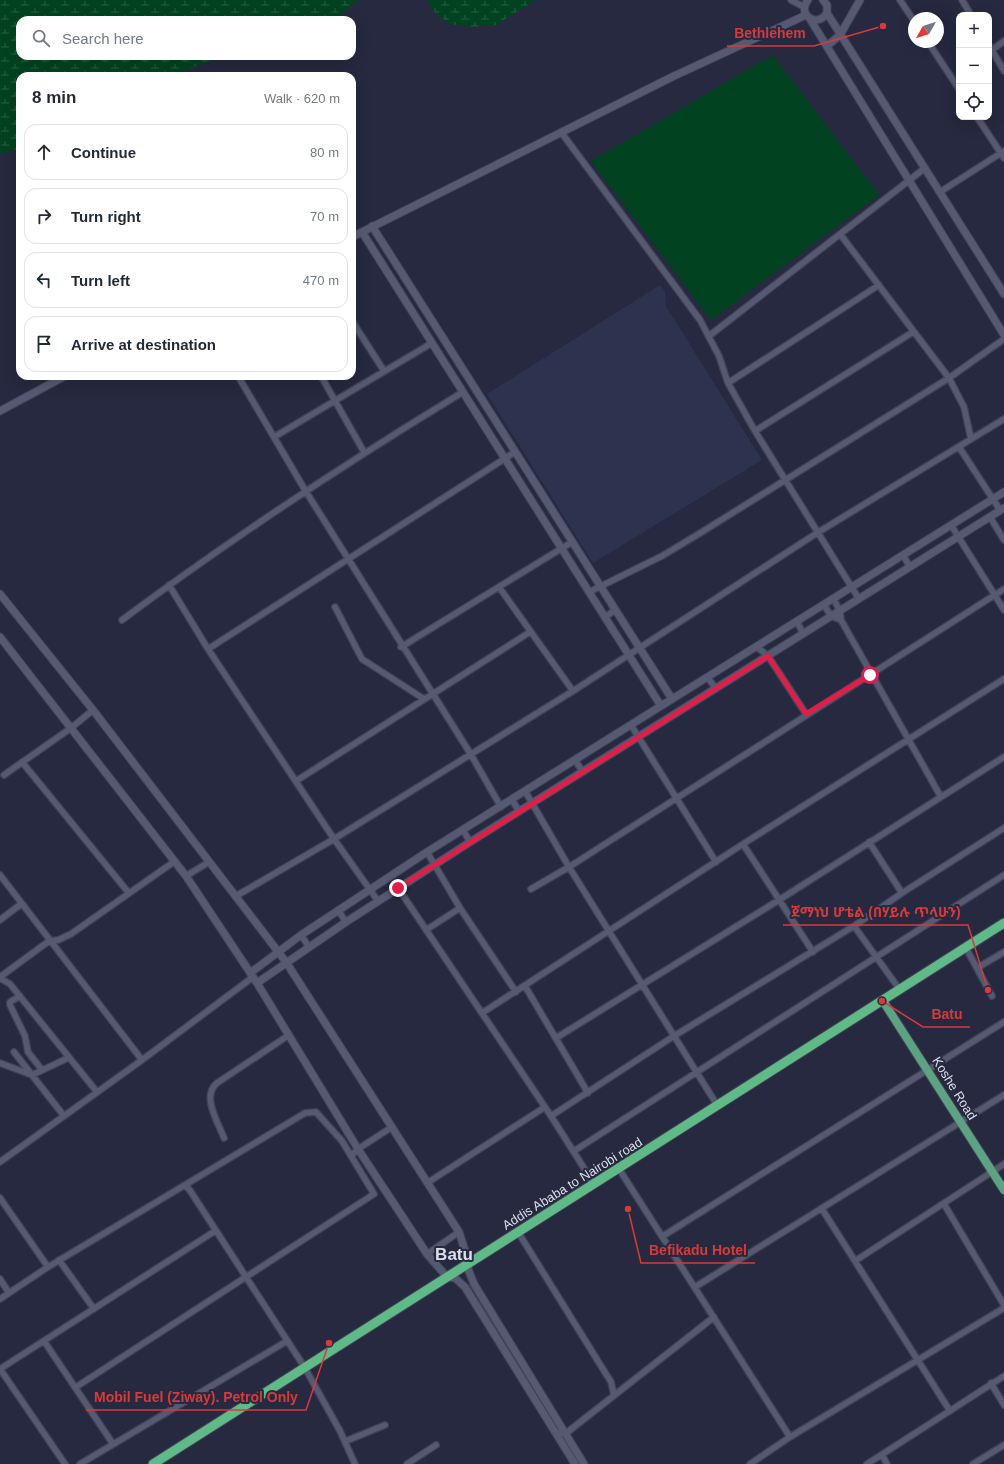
<!DOCTYPE html>
<meta charset="utf-8">
<style>
body{margin:0;font-family:Helvetica,"Noto Sans Ethiopic",sans-serif;background:#f2f2f3;color:#1f2937}
.controls{position:absolute;right:12px;top:12px;display:grid;overflow:hidden;border-radius:8px;box-shadow:0 4px 16px #0002}
.controls button{width:36px;height:36px;display:grid;place-items:center;padding:0;border:0;border-bottom:1px solid #e0e1e3;background:#fff;color:#1f2937;font:20px sans-serif}
.compass{position:absolute;left:908px;top:12px;width:36px;height:36px;border-radius:50%;background:#fff;box-shadow:0 4px 16px #0002;rotate:231deg}
.stop{position:absolute;width:12px;height:12px;margin:-9px;border:3px solid #e11d48;border-radius:50%;background:#fff}
.stop.end{background:#e11d48;border-color:#fff;box-shadow:0 1px 4px #0008}
.list{margin:0;padding:0;list-style:none}
h2{display:flex;justify-content:space-between;align-items:center;height:52px;margin:0;padding:0 16px;font-size:17px}
h2 small{font-size:13px;font-weight:400;color:#747a83}
.list li{display:grid;grid-template-columns:26px 1fr auto;gap:12px;align-items:center;box-sizing:border-box;height:56px;margin:0 8px 8px;padding:0 8px;border:1px solid #e0e1e3;border-radius:12px}
.list b{display:block;font-size:15px;white-space:nowrap}
.list em{font-size:13px;font-style:normal;color:#747a83}
.icon{flex:none;width:22px;height:22px;fill:none;stroke:currentColor;stroke-width:2;stroke-linecap:round;stroke-linejoin:round}
.map{position:relative;flex:none;width:1004px;height:1464px;overflow:hidden}
.search{position:absolute;background:#fff;box-shadow:0 4px 16px #0002;left:16px;top:16px;width:340px;height:44px;display:flex;align-items:center;gap:10px;box-sizing:border-box;padding:0 14px;border-radius:12px;color:#747a83;font-size:15px}
.panel{position:absolute;background:#fff;box-shadow:0 4px 16px #0002;left:16px;top:72px;width:340px;height:308px;border-radius:12px}
.map>svg:first-child{display:block}
.built{fill:#2d324e}
.green{fill:#014321}
.wetland{fill:url(#wetland-marsh)}
.lines{fill:none;stroke-linecap:round;stroke-linejoin:round}
.minor-casing{stroke:#404355;stroke-width:8}
.tertiary-casing{stroke:#404355;stroke-width:9}
.secondary-casing{stroke:#404355;stroke-width:9}
.primary-casing{stroke:#404355;stroke-width:10}
.trunk-casing{stroke:#404355;stroke-width:11}
.minor{stroke:#555972;stroke-width:5.5}
.tertiary{stroke:#555972;stroke-width:7}
.secondary{stroke:#555972;stroke-width:7}
.primary{stroke:#5da282;stroke-width:8}
.trunk{stroke:#60ba87;stroke-width:9}
.route{stroke:#e11d48;stroke-width:5}
.labels{text-anchor:middle;stroke-width:4;stroke-linejoin:round;paint-order:stroke}
.street-label{font-size:13px;fill:#dcdfed;stroke:#26293f}
.district-label{font-size:17px;font-weight:bold;fill:#dcdfed;stroke:#26293f}
.leader{fill:none;stroke:#d73a3c;stroke-width:1.5}
.callout-dot{fill:#d73a3c;stroke:#26293f;stroke-width:1.5}
.callout-label{font-size:14px;text-anchor:middle;font-weight:bold;fill:#d73a3c;stroke:#26293f;stroke-width:4;stroke-linejoin:round;paint-order:stroke}
</style>
<div class="map">
<svg width="1004" height="1464" viewBox="0 0 1004 1464">
<defs>
<pattern id="wetland-marsh" width="20" height="14" patternUnits="userSpaceOnUse"><rect width="20" height="14" fill="#014321"/><path d="M1 5h8M5 5V1M11 12h8M15 12V8" fill="none" stroke="#255e42"/></pattern>
</defs>
<rect width="100%" height="100%" fill="#26293f"/>
<path class="built" d="M 660,285 L 665,292 L 666,306 L 762,460 L 593,563 L 487,394 Z"/>
<path class="green" d="M 773,55 L 879,195 L 711,320 L 591,161 Z"/>
<path class="wetland" d="M 0,0 L 359,0 L 334,20 L 20,20 L 20,56 L 222,56 L 171,76 L 20,76 L 20,148 L 0,154 Z
M 427,0 L 536,0 L 496,25 L 470,27 L 449,24 L 435,12 Z"/>
<g class="lines">
<defs>
<path id="minor" d="M 791,0 L 804,7
M 900,0 L 914,21
M 962,0 L 971,15
M 928,42 L 959,89
M 989,45 L 1004,71
M 992,50 L 1004,41
M 977,117 L 1004,158
M 561,132 L 700,320 L 719,356 L 728,383 L 755,431 L 859,599
M 940,192 L 1004,151
M 840,234 L 949,378 L 964,407 L 971,439
M 352,321 L 384,371
M 709,336 L 925,168
M 238,376 L 305,490 L 470,753 L 501,807
M 321,376 L 364,452
M 728,383 L 879,285
M 755,431 L 913,332
M 274,437 L 432,343
M 959,447 L 1000,510
M 990,517 L 1004,540
M 951,525 L 1004,610
M 903,555 L 910,567
M 169,585 L 208,649 L 334,839 L 378,901
M 499,587 L 573,691
M 589,592 L 662,556 L 697,535 L 949,378 L 1004,339
M 834,600 L 840,611 L 841,620 L 941,797
M 824,605 L 831,616 L 841,620
M 335,607 L 362,659 L 424,699
M 605,617 L 615,610
M 122,620 C 232,538 346,463 463,392
M 797,622 L 803,633
M 401,647 L 572,542
M 757,647 L 768,656 L 806,714
M 208,649 L 515,452
M 708,678 L 716,689
M 631,725 L 716,862
M 575,760 L 583,772
M 22,762 L 128,892
M 4,775 L 71,728 L 93,710
M 296,781 L 530,632
M 525,791 L 569,867 L 717,1105
M 512,800 L 519,811
M 463,830 L 470,842
M 869,842 L 902,893
M 743,844 L 813,952
M 427,852 L 460,908 L 516,992
M 0,875 L 142,1060
M 186,876 L 209,862
M 398,888 L 551,1116 L 594,1184
M 531,889 L 569,867 L 1004,589
M 236,896 L 334,839 L 573,691 L 817,533 L 1004,419
M 338,910 L 346,922
M 0,920 L 21,904
M 854,926 L 900,990
M 426,930 L 460,908
M 301,935 L 309,947
M 966,948 L 992,996
M 977,968 L 1004,952
M 0,977 L 49,941 L 58,940 L 71,934 L 175,861
M 0,978 L 10,984 L 97,1092
M 525,986 L 588,1093
M 20,996 L 10,1002 L 10,1005 L 25,1036 L 28,1052 L 42,1070
M 482,1013 L 743,844 L 1004,679
M 556,1038 L 779,900 L 1004,757
M 14,1052 L 64,1116
M 0,1063 L 32,1075 L 68,1058
M 551,1116 L 674,1036 L 854,926 L 902,893 L 1004,828
M 224,1138 C 218,1122 201,1096 217,1083 L 289,1035
M 574,1151 L 1004,875
M 351,1156 L 358,1149 L 392,1127
M 0,1162 L 142,1060 L 253,977
M 619,1169 L 790,1437
M 427,1183 L 545,1107
M 184,1186 L 188,1188 L 191,1192 L 305,1368 L 340,1431 L 355,1464
M 0,1198 L 48,1267
M 944,1204 L 1004,1305
M 822,1209 L 950,1411
M 518,1232 L 611,1382 L 614,1395
M 663,1236 L 1004,1022
M 427,1254 L 459,1232
M 59,1260 L 94,1309
M 855,1261 L 1004,1164
M 0,1279 L 9,1293
M 695,1287 L 1004,1095
M 0,1299 L 48,1267 L 305,1113 L 316,1112 L 342,1141 L 374,1194 L 76,1387
M 44,1341 L 113,1444
M 991,1383 L 1004,1405
M 555,1432 L 565,1434 L 714,1317
M 346,1441 L 385,1425
M 882,1455 L 887,1464
M 65,1464 L 0,1369 L 215,1231
M 80,1464 L 287,1341
M 407,1464 L 436,1445
M 750,1464 L 790,1437 L 1004,1308
M 867,1464 L 1004,1376
M 973,1464 L 1004,1445"/>
<path id="tertiary" d="M 808,0 C 796,14 817,29 827,13 L 827,5 L 823,0
M 827,13 L 1004,294
M 810,19 L 1004,335
M 827,46 L 840,35 L 860,0
M 372,226 L 672,699
M 362,232 L 661,706
M 352,237 L 674,76 L 806,15
M 0,411 L 65,376
M 0,594 L 93,710 L 286,962 L 459,1232 L 469,1263
M 0,637 L 186,876 L 257,983 L 358,1149 L 427,1254 L 447,1277
M 250,973 L 301,935 L 427,852 L 1004,492
M 257,983 L 346,922 L 470,842 L 1004,508"/>
<path id="secondary" d="M 469,1263 L 468,1269 L 474,1284 L 584,1464
M 447,1277 L 455,1278 L 465,1287 L 575,1464"/>
<path id="primary" d="M 883,1001 L 1004,1190"/>
<path id="trunk" d="M 153,1464 L 1004,923"/>
</defs>
<use href="#minor" class="minor-casing"/>
<use href="#tertiary" class="tertiary-casing"/>
<use href="#secondary" class="secondary-casing"/>
<use href="#primary" class="primary-casing"/>
<use href="#trunk" class="trunk-casing"/>
<use href="#minor" class="minor"/>
<use href="#tertiary" class="tertiary"/>
<use href="#secondary" class="secondary"/>
<use href="#primary" class="primary"/>
<use href="#trunk" class="trunk"/>
</g>
<g class="lines">
<path class="route" d="M 398,888 L 768,656 L 806,714 L 870,675"/>
</g>
<g class="labels">
<g class="street-label">
<text transform="translate(955 1088) rotate(58)" y="5">Koshe Road</text>
<text transform="translate(572 1183) rotate(-32)" y="5">Addis Ababa to Nairobi road</text>
</g>
<g class="district-label">
<text x="454" y="1260">Batu</text>
</g>
</g>
<path class="leader" d="M883 26L814 46H727M988 990L968 925H783M882 1001L923 1027H970M628 1209L641 1263H755M329 1343L306 1410H86"/>
<g class="callout-dot">
<circle cx="883" cy="26" r="4"/>
<circle cx="988" cy="990" r="4"/>
<circle cx="882" cy="1001" r="4"/>
<circle cx="628" cy="1209" r="4"/>
<circle cx="329" cy="1343" r="4"/>
</g>
<g class="callout-label">
<text x="770" y="38">Bethlehem</text>
<text x="876" y="917">ጀማነህ ሆቴል (በሃይሉ ጥላሁን)</text>
<text x="947" y="1019">Batu</text>
<text x="698" y="1255">Befikadu Hotel</text>
<text x="196" y="1402">Mobil Fuel (Ziway). Petrol Only</text>
</g>
</svg>
<div class="controls">
<button>+</button>
<button>−</button>
<button><svg class="icon" aria-label="locate" viewBox="0 0 24 24"><circle cx="12" cy="12" r="6"/><path d="M12 2v4M12 18v4M2 12h4M18 12h4"/></svg></button>
</div>
<svg class="compass" viewBox="-18 -18 36 36"><path d="M0-13l5 13h-10z" fill="#e53935"/><path d="M0 13l5-13h-10z" fill="#747a83"/></svg>
<div class="stop" style="left:870px;top:675px"></div>
<div class="stop end" style="left:398px;top:888px"></div>
<div class="search"><svg class="icon" aria-label="search" viewBox="0 0 24 24"><circle cx="10" cy="10" r="6"/><path d="M15 15l6 6"/></svg>Search here</div>
<section class="panel">
<h2>8 min<small>Walk · 620 m</small></h2>
<ul class="list">
<li><svg class="icon" aria-label="ahead" viewBox="0 0 24 24"><path d="M12 20V5M6 11l6-6 6 6"/></svg><div><b>Continue</b></div><em>80 m</em></li>
<li><svg class="icon" aria-label="right" viewBox="0 0 24 24"><path d="M7 20v-9h11M14 6l5 5-5 5"/></svg><div><b>Turn right</b></div><em>70 m</em></li>
<li><svg class="icon" aria-label="left" viewBox="0 0 24 24"><path d="M17 20v-9H6M10 6l-5 5 5 5"/></svg><div><b>Turn left</b></div><em>470 m</em></li>
<li><svg class="icon" aria-label="arrive" viewBox="0 0 24 24"><path d="M6 21V4h12l-3 4 3 4H6"/></svg><div><b>Arrive at destination</b></div></li>
</ul>
</section>
</div>
